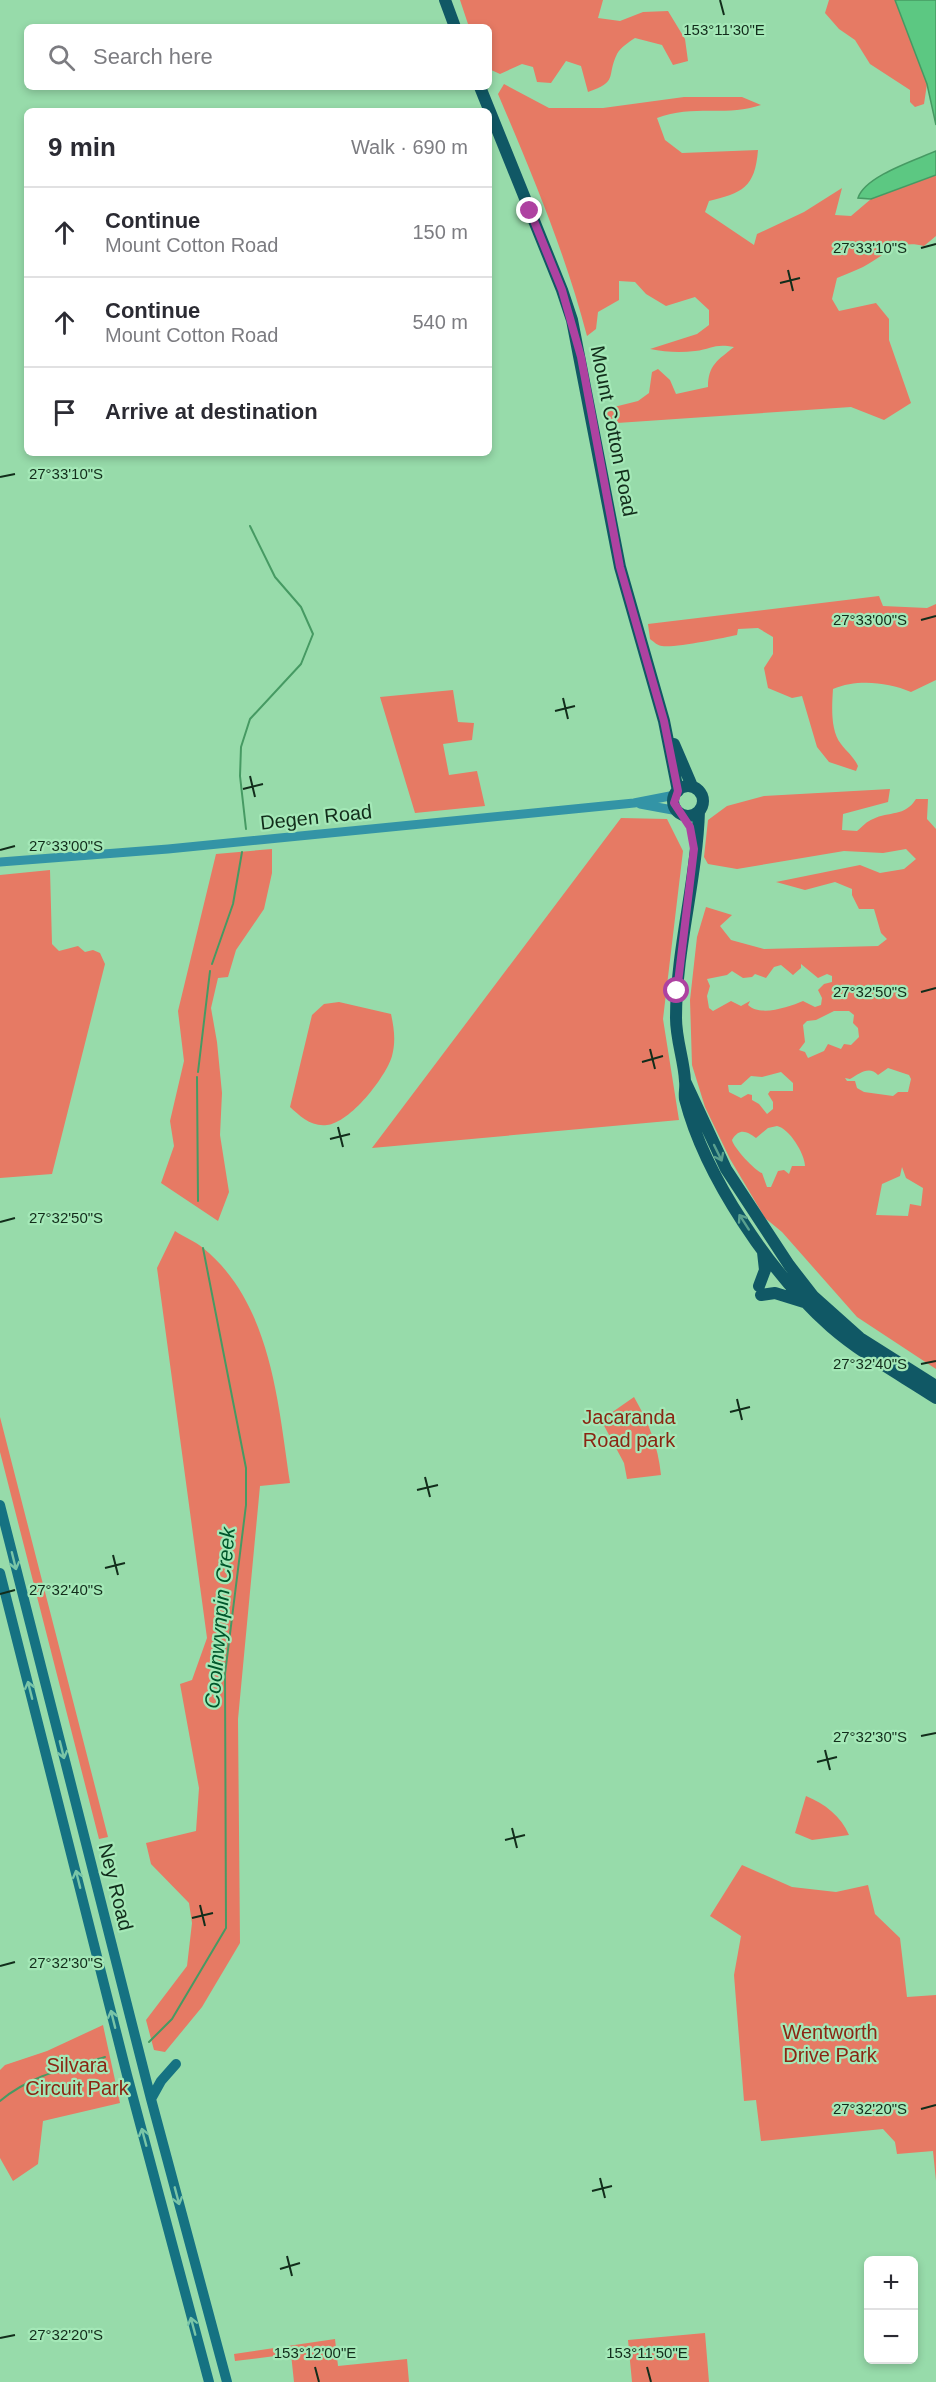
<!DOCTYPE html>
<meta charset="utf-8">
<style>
body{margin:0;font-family:Arial,sans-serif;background:#f2f2f3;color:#2b2b33}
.controls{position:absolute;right:18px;bottom:18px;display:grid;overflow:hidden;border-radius:9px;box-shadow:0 3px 9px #0003}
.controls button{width:54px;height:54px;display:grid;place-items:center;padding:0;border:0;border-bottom:2px solid #e1e1e2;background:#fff;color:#2b2b33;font:30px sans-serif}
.stop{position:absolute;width:18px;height:18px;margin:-14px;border:4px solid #ae42a1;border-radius:50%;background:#fff}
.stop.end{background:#ae42a1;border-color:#fff;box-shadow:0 2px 6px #0008}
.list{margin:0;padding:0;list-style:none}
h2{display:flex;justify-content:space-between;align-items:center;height:78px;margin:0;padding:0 24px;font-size:26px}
h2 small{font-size:20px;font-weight:400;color:#7c7c81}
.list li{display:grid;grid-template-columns:39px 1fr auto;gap:18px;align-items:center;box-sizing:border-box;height:90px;padding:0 24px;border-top:2px solid #e1e1e2}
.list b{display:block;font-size:22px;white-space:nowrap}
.list p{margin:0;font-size:20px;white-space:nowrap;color:#7c7c81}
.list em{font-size:20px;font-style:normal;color:#7c7c81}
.icon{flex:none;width:33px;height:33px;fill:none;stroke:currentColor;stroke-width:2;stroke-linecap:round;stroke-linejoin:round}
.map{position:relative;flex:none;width:936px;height:2382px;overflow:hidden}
.search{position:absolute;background:#fff;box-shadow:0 3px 9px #0003;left:24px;top:24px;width:468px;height:66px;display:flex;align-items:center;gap:15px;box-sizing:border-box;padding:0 21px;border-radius:9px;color:#7c7c81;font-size:22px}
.panel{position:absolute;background:#fff;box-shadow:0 3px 9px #0003;left:24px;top:108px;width:468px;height:348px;border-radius:9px}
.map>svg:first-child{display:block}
.green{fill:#e67a64;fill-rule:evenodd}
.water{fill:#5cc882;stroke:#469a63;stroke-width:1.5}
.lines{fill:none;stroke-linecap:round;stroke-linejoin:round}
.stream{stroke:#469a63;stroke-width:2}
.tertiary{stroke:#3394a6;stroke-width:9}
.secondary{stroke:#157282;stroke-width:10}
.primary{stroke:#105865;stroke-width:12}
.oneway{stroke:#5aa08e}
.oneway2{stroke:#79c5a7}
.route{stroke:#ae42a1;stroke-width:8}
.ticks{fill:none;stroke:#122d1b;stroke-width:2}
.labels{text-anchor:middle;stroke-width:4.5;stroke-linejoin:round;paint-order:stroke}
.street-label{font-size:20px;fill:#122d1b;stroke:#a4e8b7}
.park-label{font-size:20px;fill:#8a2613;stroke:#a4e8b7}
.water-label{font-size:21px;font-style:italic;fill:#00572b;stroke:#a4e8b7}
.ticks-label{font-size:15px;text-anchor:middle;fill:#122d1b;stroke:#a4e8b7;stroke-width:4.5;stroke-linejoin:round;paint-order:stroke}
</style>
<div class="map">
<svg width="936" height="2382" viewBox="0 0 936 2382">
<rect width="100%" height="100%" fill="#97dbaa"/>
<path class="green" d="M 460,0 L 603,0 L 598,18 L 620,21 L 643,12 L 668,11 L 685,39 L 688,61 L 673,65 L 662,45 L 635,38 C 629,42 620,48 617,54 C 606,77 619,81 588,92 L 581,66 L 566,61 L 551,83 L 537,82 L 533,67 L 522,64 L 500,74 L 489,69 L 489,27 L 469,27 Z
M 829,0 L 895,0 L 927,84 L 924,104 L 915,107 L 910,102 L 910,90 L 870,64 L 855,40 L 839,29 L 825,13 Z
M 504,84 L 549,108 L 603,108 L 684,97 L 742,97 L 761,105 C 726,117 693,104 657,118 L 665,140 L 682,153 L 758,150 C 755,188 742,193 709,201 L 705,212 L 754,245 L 757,234 L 804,212 L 842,188 L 835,215 L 851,216 L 871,199 L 936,175 L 936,236 L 924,246 C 897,239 885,255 863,267 C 855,271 846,274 837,278 L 832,299 L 839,311 L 876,303 L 889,319 L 889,340 L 911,403 L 884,420 L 851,407 L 617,423 L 606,418 L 606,409 L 638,401 L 649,393 L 652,372 L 658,369 L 670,380 L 676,394 L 708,387 C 708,365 718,360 734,347 C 715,343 712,349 695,351 C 680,353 665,352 650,349 L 697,334 L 709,325 L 709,310 L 695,297 L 666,306 L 646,294 L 635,282 L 619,281 L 619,300 L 598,312 L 596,329 L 587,336 C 565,252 532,174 498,94 Z
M 879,596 L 883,606 L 927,608 L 936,604 L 936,680 L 911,692 C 887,682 857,679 833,689 C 832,705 830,730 841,744 C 847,752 854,757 858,766 L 856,771 L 829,762 L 817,747 L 802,696 L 792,698 L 768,688 L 764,668 L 773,654 L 773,637 L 758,628 L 738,629 L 737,635 C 723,638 675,648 662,646 C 658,646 654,642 650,639 L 648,624 Z
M 453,690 L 458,722 L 474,723 L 472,740 L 443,744 L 449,775 L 477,771 L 485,806 L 415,813 L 380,697 Z
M 890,789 L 888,802 L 843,814 L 842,830 L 857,831 C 862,827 867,821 873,819 C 889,811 905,817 916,799 L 928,799 L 927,819 L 936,829 L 936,1369 L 857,1317 L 782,1232 L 765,1218 L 730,1159 L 705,1107 L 692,1065 L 690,1000 L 697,937 L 706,907 L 732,915 L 720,926 L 731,940 L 764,949 L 878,946 L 887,939 L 881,933 L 874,909 L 859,909 L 852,895 L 852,889 L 835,882 L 805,890 L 776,882 L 860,865 L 880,873 L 904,869 L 916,859 L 906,849 L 883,853 L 844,851 L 737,869 L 708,864 L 704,857 L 708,820 L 727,806 L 764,796 ZM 801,964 L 818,978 L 827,974 L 832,976 L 832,982 L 824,984 L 818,990 L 822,998 L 821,1005 L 815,1007 L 803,1001 C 789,1007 760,1017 748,1005 L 750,1001 L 741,1006 L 731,1001 L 713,1011 L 709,1008 L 707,996 L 710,986 L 707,979 L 727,975 L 732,971 L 743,978 L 752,977 L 755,974 L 766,978 L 774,967 L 781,965 L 793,975 L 801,968 ZM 834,1011 L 849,1011 L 854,1015 L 853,1023 L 858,1028 L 859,1037 L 851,1045 L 844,1044 L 841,1049 L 828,1044 L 824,1051 L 808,1058 L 805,1052 L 799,1050 L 805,1042 L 803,1025 L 807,1021 L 816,1020 ZM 888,1068 L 909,1075 L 911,1079 L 908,1092 L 898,1092 L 893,1096 L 864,1092 L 857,1088 L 855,1081 L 847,1081 L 845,1078 L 850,1079 C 859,1074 869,1065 878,1075 ZM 781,1072 L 793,1083 L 793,1091 L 770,1091 L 768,1094 L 773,1102 L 773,1109 L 767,1114 L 759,1104 L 752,1100 L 752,1095 L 748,1094 L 741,1098 L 729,1092 L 728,1085 L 741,1085 L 751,1076 L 762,1077 ZM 777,1126 C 789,1128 805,1154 805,1166 L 792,1166 L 789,1174 L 784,1170 L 778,1171 L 771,1187 L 767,1187 L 762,1173 C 755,1171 733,1147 732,1140 C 740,1127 747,1132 756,1138 L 768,1128 ZM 902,1167 L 906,1178 L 923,1188 L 921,1206 L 910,1204 L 908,1216 L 876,1215 L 882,1184 L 900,1176 Z
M 621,818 L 667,819 L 683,851 L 663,1019 L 679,1120 L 372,1148 Z
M 272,849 L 272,873 L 264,909 L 236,950 L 228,977 L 218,978 L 211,1008 L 217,1042 L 222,1093 L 220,1135 L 229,1192 L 218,1221 L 161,1183 L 174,1146 L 170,1121 L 184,1061 L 178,1011 L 216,854 Z
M 50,870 L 52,944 L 59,951 L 78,946 L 85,952 L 93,950 L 100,953 L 105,964 L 52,1174 L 0,1178 L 0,875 Z
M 339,1002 L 391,1014 C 394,1028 396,1041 392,1056 C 386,1077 350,1123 327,1125 C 311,1127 300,1116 290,1107 L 312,1015 L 324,1004 Z
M 175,1231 C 184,1237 195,1241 203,1248 C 271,1303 278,1402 290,1483 L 260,1486 L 238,1719 L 240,1943 L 202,2007 L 165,2052 L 154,2050 L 146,2020 L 187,1966 L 192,1923 L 189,1903 L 151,1864 L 146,1843 L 196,1831 L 199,1788 L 180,1684 L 192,1680 L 207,1638 L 157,1268 Z
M 634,1397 C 649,1423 658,1446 661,1475 L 627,1479 L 624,1463 L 601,1420 Z
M 0,1417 L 108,1837 L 99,1839 L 0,1452 Z
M 806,1796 C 825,1804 841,1816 849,1835 L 812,1840 L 795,1833 Z
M 742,1865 L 792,1887 L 836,1892 L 868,1885 L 875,1914 L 900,1938 L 907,1997 L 936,1995 L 936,2181 L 933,2151 L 897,2154 L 895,2142 L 883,2129 L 761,2141 L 756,2100 L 744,2101 L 734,1975 L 741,1936 L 710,1916 Z
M 103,2025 L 120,2103 L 43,2121 L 38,2164 L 13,2181 L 0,2158 L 0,2070 L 5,2065 L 47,2051 Z
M 705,2333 L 709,2382 L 632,2382 L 628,2340 Z
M 335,2339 L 338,2366 L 407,2359 L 409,2382 L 294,2382 L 291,2354 L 235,2361 L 234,2354 Z"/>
<path class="water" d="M 895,0 L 936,0 L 936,125 L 927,84 Z
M 936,151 L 936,175 L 871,199 L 858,198 C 865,176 916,160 936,151 Z"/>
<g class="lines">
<path class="stream" d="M 246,829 L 240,776 L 241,747 L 250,719 L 301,664 L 313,634 L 301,607 L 275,577 L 250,526
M 212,964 L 233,904 L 242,852
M 198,1072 L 210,971
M 197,1077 L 198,1201
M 149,2042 L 172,2019 L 226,1928 L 225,1674 L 246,1505 L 246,1468 L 203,1248
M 0,2101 C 31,2075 67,2068 105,2057"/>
<path class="tertiary" d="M 640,804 L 678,811
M 0,862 L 168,849 L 634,803 L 675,795"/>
<path class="secondary" d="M 0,1505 L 151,2099 L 227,2382
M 0,1573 L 127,2075 L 209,2382
M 151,2099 L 161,2081 L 176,2064"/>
<path class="primary" d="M 445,0 L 455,27
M 480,87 L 562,290 L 572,320 L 620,567 L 664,721 L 678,791
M 674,744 L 692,786
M673 801a15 15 0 1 1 30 0a15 15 0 1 1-30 0Z
M 699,811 C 697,879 676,949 676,1018 C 676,1040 684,1060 685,1081 C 686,1087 684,1093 685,1099 C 705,1177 771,1274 831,1327 C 862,1354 901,1375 936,1398
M 685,1081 L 726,1169 L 789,1265 L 813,1296 L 860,1338 L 936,1386
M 759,1286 L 765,1270 L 763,1252
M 761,1295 L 775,1293 L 804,1302"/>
</g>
<defs><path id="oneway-shaft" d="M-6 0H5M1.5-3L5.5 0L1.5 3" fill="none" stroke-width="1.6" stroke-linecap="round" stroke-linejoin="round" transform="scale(1.5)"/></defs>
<g class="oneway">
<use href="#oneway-shaft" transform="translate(718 1153) rotate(64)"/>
<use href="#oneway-shaft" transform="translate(744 1222) rotate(-123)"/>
</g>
<g class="oneway2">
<use href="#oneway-shaft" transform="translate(14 1561) rotate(76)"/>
<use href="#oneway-shaft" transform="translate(30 1690) rotate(-104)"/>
<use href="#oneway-shaft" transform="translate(62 1750) rotate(76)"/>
<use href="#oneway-shaft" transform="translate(78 1879) rotate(-104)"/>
<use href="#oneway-shaft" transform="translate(113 2019) rotate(-104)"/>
<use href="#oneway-shaft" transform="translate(144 2137) rotate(-105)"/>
<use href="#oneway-shaft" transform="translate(177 2196) rotate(75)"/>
<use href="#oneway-shaft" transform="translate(193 2326) rotate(-105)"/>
</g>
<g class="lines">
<path class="route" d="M 530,211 L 562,290 L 581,357 L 620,567 L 664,721 L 678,791 L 674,803 L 690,827 L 694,849 L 677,991"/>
</g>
<path class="ticks" d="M 720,0 L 724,15M 921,248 L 936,244M 788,270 L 793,291M 780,283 L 800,278M 0,477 L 15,474M 921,620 L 936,616M 563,698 L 568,719M 555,711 L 575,706M 250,776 L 255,797M 243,789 L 263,784M 0,850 L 15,846M 921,992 L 936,988M 650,1049 L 655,1069M 642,1062 L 663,1056M 338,1127 L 343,1147M 330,1139 L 350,1134M 0,1222 L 15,1218M 921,1364 L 936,1361M 737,1399 L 742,1420M 730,1412 L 750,1407M 425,1477 L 430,1497M 417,1490 L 438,1485M 113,1555 L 118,1575M 105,1568 L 125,1563M 0,1594 L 15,1590M 921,1736 L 936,1733M 825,1750 L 830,1770M 817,1762 L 837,1757M 512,1828 L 517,1848M 505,1840 L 525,1835M 200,1905 L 205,1926M 192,1918 L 213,1913M 0,1966 L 15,1962M 921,2109 L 936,2105M 600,2178 L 605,2198M 592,2191 L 612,2186M 287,2256 L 292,2276M 280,2269 L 300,2263M 0,2338 L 15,2335M 315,2367 L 319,2382M 647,2367 L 651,2382"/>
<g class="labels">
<g class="street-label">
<text transform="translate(614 431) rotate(79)" y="7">Mount Cotton Road</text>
<text transform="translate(316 817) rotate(-6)" y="7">Degen Road</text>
<text transform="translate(116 1887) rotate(76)" y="7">Ney Road</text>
</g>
<g class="park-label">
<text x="629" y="1424">Jacaranda<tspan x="629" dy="23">Road park</tspan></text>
<text x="830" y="2039">Wentworth<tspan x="830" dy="23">Drive Park</tspan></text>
<text x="77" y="2072">Silvara<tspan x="77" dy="23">Circuit Park</tspan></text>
</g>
<g class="water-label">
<text transform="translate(220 1618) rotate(-85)" y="7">Coolnwynpin Creek</text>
</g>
</g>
<g class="ticks-label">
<text x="724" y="35">153°11'30"E</text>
<text x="870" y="253">27°33'10"S</text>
<text x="66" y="479">27°33'10"S</text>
<text x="870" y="625">27°33'00"S</text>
<text x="66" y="851">27°33'00"S</text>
<text x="870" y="997">27°32'50"S</text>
<text x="66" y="1223">27°32'50"S</text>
<text x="870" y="1369">27°32'40"S</text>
<text x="66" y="1595">27°32'40"S</text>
<text x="870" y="1742">27°32'30"S</text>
<text x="66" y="1968">27°32'30"S</text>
<text x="870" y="2114">27°32'20"S</text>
<text x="66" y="2340">27°32'20"S</text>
<text x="315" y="2358">153°12'00"E</text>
<text x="647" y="2358">153°11'50"E</text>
</g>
</svg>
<div class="controls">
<button>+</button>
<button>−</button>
</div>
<div class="stop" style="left:677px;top:991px"></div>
<div class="stop end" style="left:530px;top:211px"></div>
<div class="search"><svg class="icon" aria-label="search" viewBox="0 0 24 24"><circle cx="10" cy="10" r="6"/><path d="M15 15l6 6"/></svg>Search here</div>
<section class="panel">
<h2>9 min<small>Walk · 690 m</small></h2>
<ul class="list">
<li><svg class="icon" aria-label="ahead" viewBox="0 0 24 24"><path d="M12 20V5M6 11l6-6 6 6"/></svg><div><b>Continue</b><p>Mount Cotton Road</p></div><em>150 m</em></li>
<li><svg class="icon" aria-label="ahead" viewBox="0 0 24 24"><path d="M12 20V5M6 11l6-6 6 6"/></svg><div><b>Continue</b><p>Mount Cotton Road</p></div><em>540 m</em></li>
<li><svg class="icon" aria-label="arrive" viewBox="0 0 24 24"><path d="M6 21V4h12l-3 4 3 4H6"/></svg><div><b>Arrive at destination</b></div></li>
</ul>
</section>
</div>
